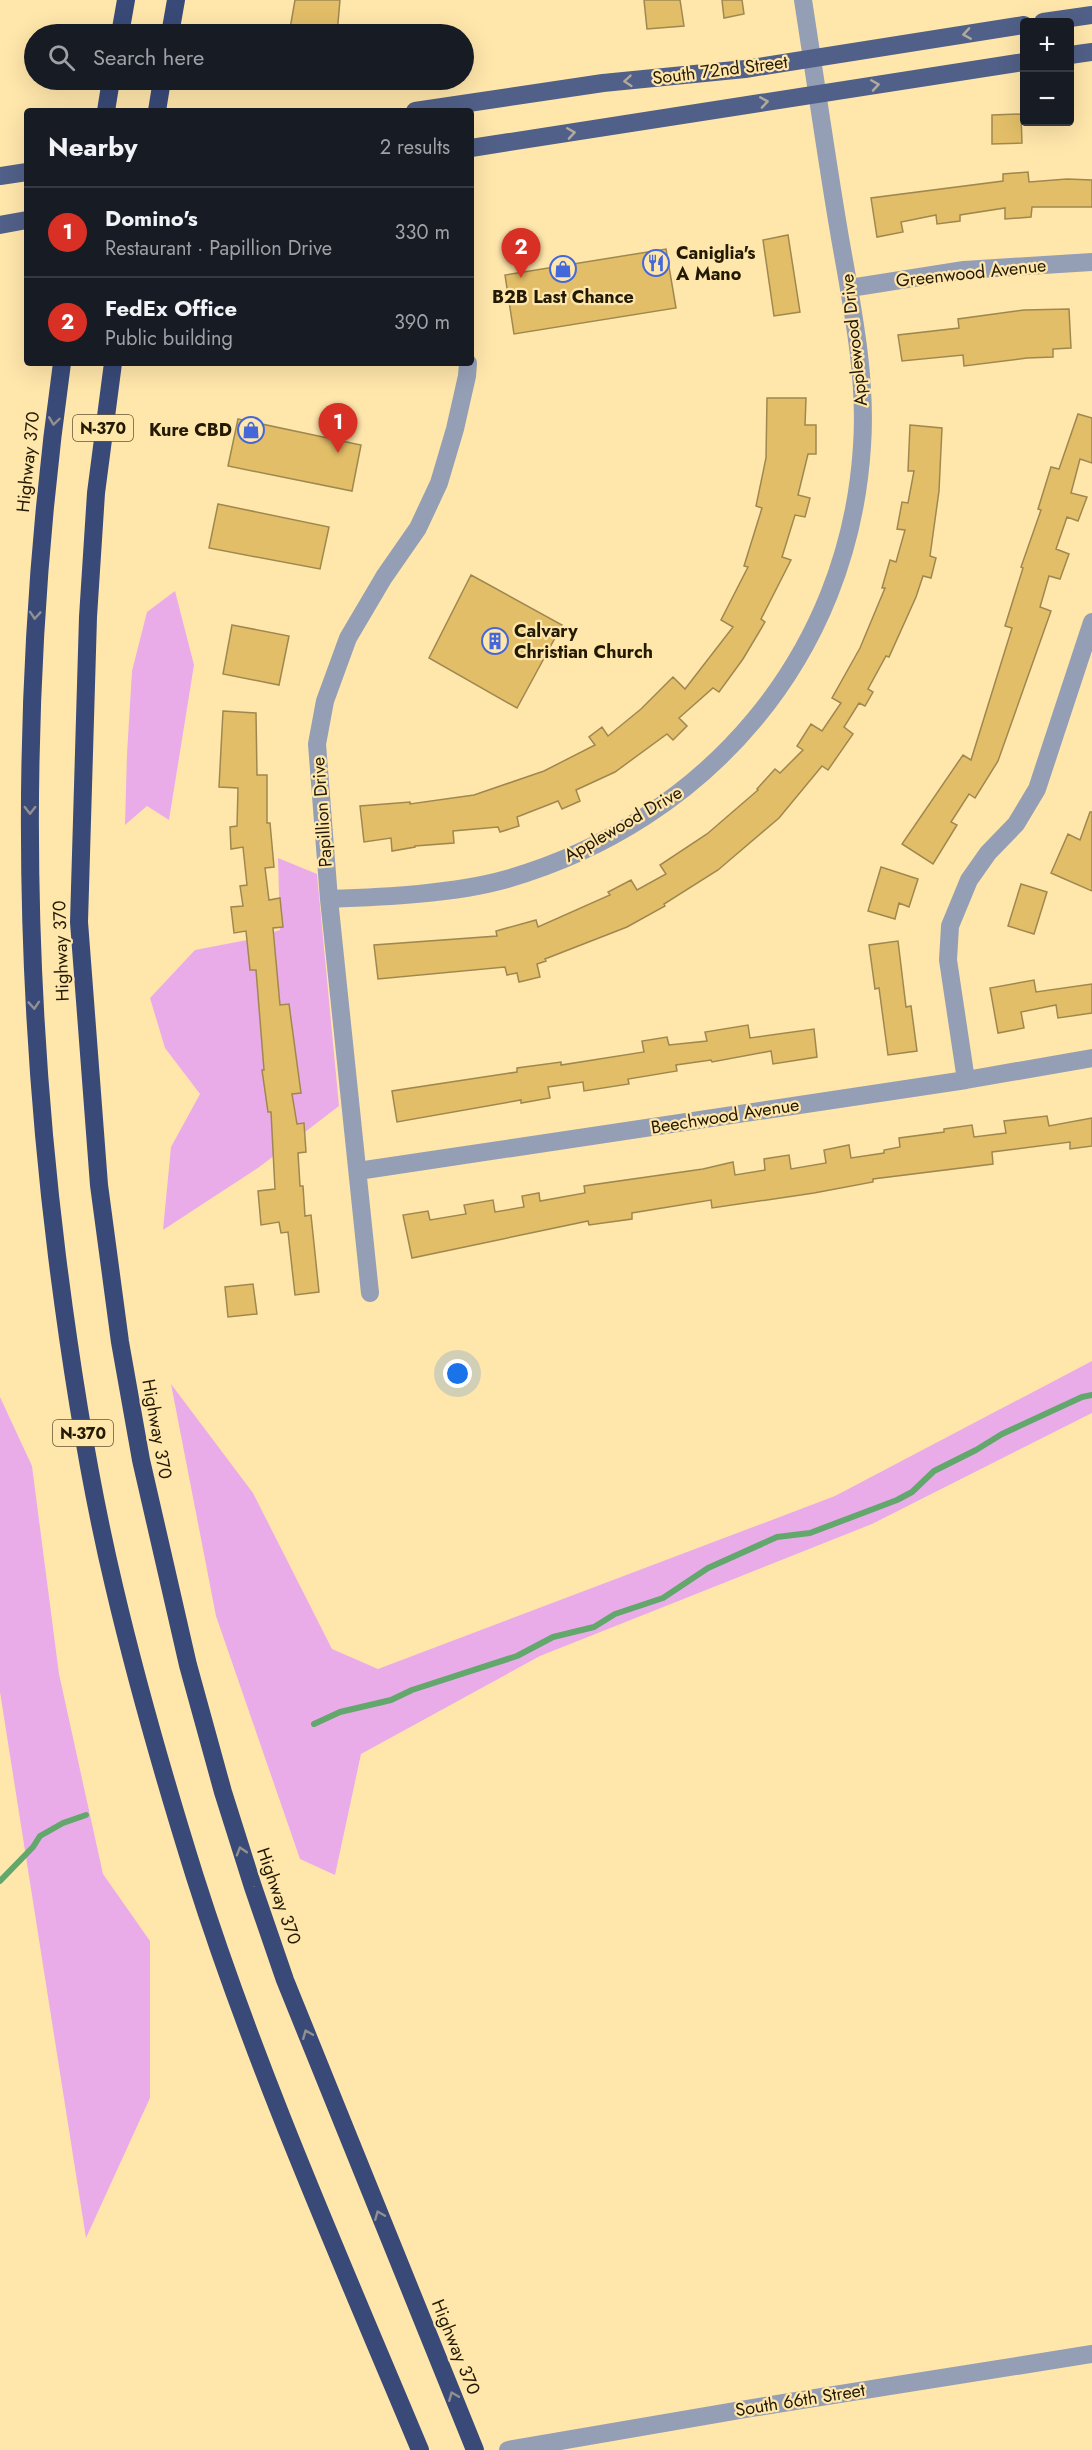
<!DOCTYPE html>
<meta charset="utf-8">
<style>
body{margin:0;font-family:Jost,sans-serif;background:#242831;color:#f1f3f6}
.controls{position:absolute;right:18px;top:18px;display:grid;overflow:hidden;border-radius:6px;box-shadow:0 6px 24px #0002}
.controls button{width:54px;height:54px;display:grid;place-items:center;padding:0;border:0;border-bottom:2px solid #363941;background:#171b24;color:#f1f3f6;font:30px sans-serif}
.you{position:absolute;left:458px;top:1374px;width:21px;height:21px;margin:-15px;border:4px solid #fff;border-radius:50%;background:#1a73e8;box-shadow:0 0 0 9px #1a73e833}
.badge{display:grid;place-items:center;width:39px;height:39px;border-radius:50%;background:#d93025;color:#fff;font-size:20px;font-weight:700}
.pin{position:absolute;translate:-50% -50px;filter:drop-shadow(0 2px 3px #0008)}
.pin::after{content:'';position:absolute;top:32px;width:21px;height:18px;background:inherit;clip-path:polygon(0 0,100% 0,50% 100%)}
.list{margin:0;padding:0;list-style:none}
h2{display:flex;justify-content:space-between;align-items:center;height:78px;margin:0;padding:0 24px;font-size:26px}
h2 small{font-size:20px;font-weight:400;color:#9ea1a6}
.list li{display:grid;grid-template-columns:39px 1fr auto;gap:18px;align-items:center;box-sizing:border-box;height:90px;padding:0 24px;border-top:2px solid #363941}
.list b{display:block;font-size:22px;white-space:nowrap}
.list p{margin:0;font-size:20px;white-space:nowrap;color:#9ea1a6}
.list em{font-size:20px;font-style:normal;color:#9ea1a6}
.icon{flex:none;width:33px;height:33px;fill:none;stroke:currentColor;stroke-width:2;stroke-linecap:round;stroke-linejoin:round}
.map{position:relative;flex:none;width:1092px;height:2450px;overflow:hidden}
.search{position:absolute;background:#171b24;box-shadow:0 6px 24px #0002;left:24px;top:24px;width:450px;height:66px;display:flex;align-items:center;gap:15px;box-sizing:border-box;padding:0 21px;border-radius:33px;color:#9ea1a6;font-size:22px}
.panel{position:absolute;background:#171b24;box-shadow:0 6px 24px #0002;left:24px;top:108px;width:450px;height:258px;border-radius:6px}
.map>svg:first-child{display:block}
.green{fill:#eaace9}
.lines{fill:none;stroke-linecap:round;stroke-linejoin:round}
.stream{stroke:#62a76b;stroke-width:6}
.building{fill:#e2be68;stroke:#9f8850;stroke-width:1.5}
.minor{stroke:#949eb5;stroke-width:18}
.major{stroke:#516088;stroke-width:18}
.highway{stroke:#394a78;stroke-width:18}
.oneway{stroke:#b1aa9b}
.oneway2{stroke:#92908f}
.labels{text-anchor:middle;stroke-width:4.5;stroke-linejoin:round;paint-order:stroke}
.shield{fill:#ffe6ab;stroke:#655735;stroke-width:1.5}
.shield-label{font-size:16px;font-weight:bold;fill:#231a03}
.street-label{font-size:18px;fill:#231a03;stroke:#ffe6ab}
.poi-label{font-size:18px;font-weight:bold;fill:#231a03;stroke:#ffe6ab;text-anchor:start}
</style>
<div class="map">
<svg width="1092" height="2450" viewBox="0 0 1092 2450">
<rect width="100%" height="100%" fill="#ffe6ab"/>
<path class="green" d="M 175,591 L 194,665 L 169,820 L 147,806 L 125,825 L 127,754 L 132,671 L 147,612 Z
M 278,858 L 317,874 L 339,1106 L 258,1168 L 163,1230 L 171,1147 L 200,1094 L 165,1048 L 150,998 L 195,950 L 247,940 L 280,930 Z
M 1092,1361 L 1092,1413 L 872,1524 L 540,1656 L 361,1754 L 335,1875 L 300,1859 L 216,1616 L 171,1384 L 253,1493 L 332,1649 L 378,1669 L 835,1496 Z
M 0,1397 L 32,1466 L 59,1674 L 103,1874 L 150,1941 L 150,2098 L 86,2238 L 0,1692 Z"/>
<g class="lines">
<path class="stream" d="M 314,1724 L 340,1712 L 391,1700 L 412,1690 L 517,1656 L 553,1637 L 594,1627 L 615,1614 L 663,1598 L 708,1568 L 777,1537 L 810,1533 L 897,1500 L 912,1492 L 934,1471 L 976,1450 L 1002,1434 L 1082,1397 L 1092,1395
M 0,1881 L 33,1847 L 40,1836 L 63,1823 L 86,1815"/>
</g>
<path class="building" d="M 295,0 L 340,0 L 337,34 L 289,34 Z
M 644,0 L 680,0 L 684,26 L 647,29 Z
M 722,0 L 742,0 L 744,14 L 724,18 Z
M 1021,114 L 1022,143 L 992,144 L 992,115 Z
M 1028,172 L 1029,182 L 1067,179 L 1092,180 L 1092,207 L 1032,207 L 1031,217 L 1005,219 L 1005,208 L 960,215 L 960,221 L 937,224 L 936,215 L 901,222 L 903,232 L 877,237 L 871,198 L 1003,181 L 1003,174 Z
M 788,235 L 800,312 L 774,316 L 763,240 Z
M 666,249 L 676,308 L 514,334 L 505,275 Z
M 1069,309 L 1071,348 L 1053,349 L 1053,357 L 1027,358 L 964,366 L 963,355 L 902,361 L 898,335 L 959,328 L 958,319 L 1024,310 Z
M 767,398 L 806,398 L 805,425 L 816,425 L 816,454 L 808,454 L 798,495 L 810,498 L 805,517 L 795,515 L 782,557 L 791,560 L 761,619 L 765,622 L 743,659 L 719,692 L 713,688 L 679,718 L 687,726 L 673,740 L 667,734 L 615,772 L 576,790 L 580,801 L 562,809 L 558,801 L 517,817 L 519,826 L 500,832 L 498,827 L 453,831 L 454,843 L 415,846 L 415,847 L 392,851 L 391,838 L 364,842 L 360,806 L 410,802 L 410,804 L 474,795 L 544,771 L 595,745 L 589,737 L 602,727 L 608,736 L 641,709 L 673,677 L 685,689 L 733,627 L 721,620 L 748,567 L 744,566 L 762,508 L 756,506 L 766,458 Z
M 1078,414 L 1092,418 L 1092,463 L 1080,459 L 1071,493 L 1087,497 L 1078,521 L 1067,517 L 1056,549 L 1069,554 L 1060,579 L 1049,576 L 1040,607 L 1051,611 L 998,761 L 975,798 L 969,794 L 951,822 L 957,825 L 933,864 L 902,844 L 963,755 L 971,760 L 1012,628 L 1005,626 L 1023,568 L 1021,567 L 1041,510 L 1038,509 L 1051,467 L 1059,469 Z
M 238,419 L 361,445 L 352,491 L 228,466 Z
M 910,425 L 942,428 L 939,491 L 930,556 L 936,558 L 931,578 L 923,576 L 916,597 L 889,657 L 886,656 L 868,689 L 873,692 L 865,706 L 859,703 L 844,727 L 853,734 L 828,770 L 822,766 L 779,818 L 718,870 L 664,904 L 665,906 L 627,927 L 545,959 L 546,961 L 537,964 L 540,977 L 519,982 L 517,973 L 507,975 L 505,967 L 378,979 L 374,945 L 497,936 L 496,931 L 536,920 L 538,927 L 610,895 L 608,892 L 631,880 L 637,890 L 666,874 L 660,865 L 707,834 L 758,790 L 757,789 L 775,769 L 780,773 L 803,750 L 797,746 L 811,724 L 822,731 L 841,703 L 832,698 L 860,648 L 885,588 L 882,588 L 890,560 L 896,562 L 905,530 L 897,529 L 902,502 L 908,503 L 914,471 L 908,471 Z
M 218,504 L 329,527 L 320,569 L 209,548 Z
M 471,575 L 562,625 L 517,708 L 429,658 Z
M 232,625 L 289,636 L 279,685 L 223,674 Z
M 223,711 L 256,713 L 257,775 L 267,775 L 267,823 L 270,823 L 274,867 L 265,868 L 269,900 L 280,898 L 283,927 L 273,928 L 280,1005 L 289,1004 L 301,1093 L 292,1094 L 297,1124 L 304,1123 L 306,1152 L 298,1153 L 300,1186 L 303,1186 L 305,1216 L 311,1215 L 319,1292 L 295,1295 L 288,1232 L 281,1233 L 279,1222 L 261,1225 L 258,1191 L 275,1189 L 271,1112 L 268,1112 L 262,1070 L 264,1070 L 256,970 L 250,970 L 246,931 L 234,933 L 231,907 L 243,906 L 240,886 L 247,885 L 243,847 L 231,849 L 230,827 L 237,826 L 238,788 L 219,787 Z
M 1090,812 L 1092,812 L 1092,891 L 1051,873 L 1068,834 L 1080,840 Z
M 881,867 L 918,879 L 909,907 L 899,903 L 895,919 L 868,911 Z
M 1021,884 L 1047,892 L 1034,934 L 1008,926 Z
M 898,941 L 906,1007 L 911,1006 L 917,1051 L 888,1055 L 879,988 L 875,989 L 869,945 Z
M 1034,980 L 1036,992 L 1092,984 L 1092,1013 L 1058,1018 L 1056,1005 L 1021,1012 L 1024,1028 L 998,1033 L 990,988 Z
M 748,1025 L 750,1038 L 814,1029 L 817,1057 L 773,1064 L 771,1051 L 712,1062 L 711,1060 L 676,1065 L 677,1071 L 628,1079 L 629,1084 L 584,1091 L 583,1082 L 548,1087 L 550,1098 L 521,1103 L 521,1100 L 397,1122 L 392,1091 L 517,1072 L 517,1068 L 561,1062 L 561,1065 L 644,1052 L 642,1041 L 667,1037 L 669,1045 L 707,1041 L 705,1032 Z
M 1047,1116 L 1049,1126 L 1092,1118 L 1092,1146 L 1070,1149 L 1070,1142 L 992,1152 L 993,1164 L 873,1179 L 873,1182 L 814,1193 L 712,1208 L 711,1200 L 632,1213 L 632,1219 L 589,1225 L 588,1221 L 412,1258 L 403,1215 L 428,1211 L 430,1220 L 466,1214 L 464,1205 L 493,1200 L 495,1212 L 524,1207 L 522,1196 L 539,1193 L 540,1201 L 585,1193 L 584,1186 L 703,1169 L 733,1162 L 735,1175 L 765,1170 L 764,1159 L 789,1155 L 791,1169 L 826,1163 L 824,1150 L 849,1145 L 851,1158 L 884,1153 L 884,1150 L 900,1147 L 899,1138 L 944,1132 L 944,1129 L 972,1125 L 974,1137 L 1006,1133 L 1004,1121 Z
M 253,1284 L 257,1314 L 228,1317 L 225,1287 Z"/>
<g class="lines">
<path class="minor" d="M 850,288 L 964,270 L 1092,262
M 329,899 C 384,897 454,894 507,879 C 707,821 849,656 862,446 C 867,374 851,302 839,232 C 826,155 815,77 803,0
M 966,1080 L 948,960 L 950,926 L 969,880 L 988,853 L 1016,824 L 1037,789 L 1092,622
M 358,1171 L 966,1080 L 1092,1058
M 370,1293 L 329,899 L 317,744 L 325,701 L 348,638 L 384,577 L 418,528 L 439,483 L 455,429 L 467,376 L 468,363
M 508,2450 L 752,2408 L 1092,2354"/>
<path class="major" d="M 1043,22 L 1092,15
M 1070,55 L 1092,52
M 415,111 L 603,83 L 745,69 L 1024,25
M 471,148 L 1024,62
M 0,176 L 27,172
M 0,225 L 27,220"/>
<path class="highway" d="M 120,34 L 126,0
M 170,34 L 176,0
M 106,111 L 111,80
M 157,111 L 162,80
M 62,363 C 20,661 20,958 57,1256 C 71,1367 88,1477 114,1586 C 137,1684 165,1781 195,1877 C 257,2072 341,2261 420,2450
M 113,363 L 96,493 L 88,617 L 79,922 L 99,1185 L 120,1342 L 141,1460 L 188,1665 L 223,1792 L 253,1887 L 285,1980 L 475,2450"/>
</g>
<defs><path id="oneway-chevron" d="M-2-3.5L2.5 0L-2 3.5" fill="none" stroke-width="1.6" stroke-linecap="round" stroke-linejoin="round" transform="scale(1.5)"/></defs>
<g class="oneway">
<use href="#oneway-chevron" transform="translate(967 34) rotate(171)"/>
<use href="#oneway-chevron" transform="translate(628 81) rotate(175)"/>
<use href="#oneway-chevron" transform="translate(875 85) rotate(-9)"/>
<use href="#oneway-chevron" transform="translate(764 102) rotate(-9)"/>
<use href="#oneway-chevron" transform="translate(571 133) rotate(-9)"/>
</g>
<g class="oneway2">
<use href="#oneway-chevron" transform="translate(54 421) rotate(98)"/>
<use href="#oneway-chevron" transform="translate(35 615) rotate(94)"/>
<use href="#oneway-chevron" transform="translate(30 810) rotate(90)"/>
<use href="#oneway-chevron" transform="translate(34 1005) rotate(86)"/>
<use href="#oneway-chevron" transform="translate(241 1851) rotate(-107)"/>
<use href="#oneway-chevron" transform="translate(307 2034) rotate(-112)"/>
<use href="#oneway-chevron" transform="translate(379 2215) rotate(-112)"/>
<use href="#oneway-chevron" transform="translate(453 2396) rotate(-112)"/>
</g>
<defs>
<symbol id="restaurant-ring" viewBox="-11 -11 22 22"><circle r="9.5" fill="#ffe6ab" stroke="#4468da" stroke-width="1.5"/><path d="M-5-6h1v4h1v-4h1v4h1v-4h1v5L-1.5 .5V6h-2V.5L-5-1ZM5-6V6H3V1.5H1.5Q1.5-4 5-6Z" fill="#4468da"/></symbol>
<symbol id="shop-ring" viewBox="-11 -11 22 22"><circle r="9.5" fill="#ffe6ab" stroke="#4468da" stroke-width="1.5"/><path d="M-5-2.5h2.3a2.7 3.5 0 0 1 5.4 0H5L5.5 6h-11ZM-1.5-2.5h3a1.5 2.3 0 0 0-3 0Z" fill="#4468da"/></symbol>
<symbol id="building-ring" viewBox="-11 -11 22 22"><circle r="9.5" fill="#ffe6ab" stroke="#4468da" stroke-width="1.5"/><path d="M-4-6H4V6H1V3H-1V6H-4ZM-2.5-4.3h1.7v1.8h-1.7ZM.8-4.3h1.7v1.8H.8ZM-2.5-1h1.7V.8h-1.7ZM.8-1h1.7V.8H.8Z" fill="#4468da"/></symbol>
</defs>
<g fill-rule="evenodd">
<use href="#restaurant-ring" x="641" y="248" width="30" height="30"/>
<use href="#shop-ring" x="548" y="254" width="30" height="30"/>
<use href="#shop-ring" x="236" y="415" width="30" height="30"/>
<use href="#building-ring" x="480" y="626" width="30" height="30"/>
</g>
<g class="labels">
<g class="shield">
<rect x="73" y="415" width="60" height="26" rx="4.5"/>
<rect x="53" y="1420" width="60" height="26" rx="4.5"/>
</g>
<g class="shield-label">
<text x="103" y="434">N-370</text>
<text x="83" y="1439">N-370</text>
</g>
<g class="street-label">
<text transform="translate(720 70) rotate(-7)" y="6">South 72nd Street</text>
<text transform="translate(971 273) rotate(-6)" y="6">Greenwood Avenue</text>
<text transform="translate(854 340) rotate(-96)" y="6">Applewood Drive</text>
<text transform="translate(28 462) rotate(-84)" y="6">Highway 370</text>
<text transform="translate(322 812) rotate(-94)" y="6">Papillion Drive</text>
<text transform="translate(623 824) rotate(-30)" y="6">Applewood Drive</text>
<text transform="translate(61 951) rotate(-92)" y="6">Highway 370</text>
<text transform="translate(725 1116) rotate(-9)" y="6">Beechwood Avenue</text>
<text transform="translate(157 1429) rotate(80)" y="6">Highway 370</text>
<text transform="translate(279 1896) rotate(71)" y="6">Highway 370</text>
<text transform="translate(456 2347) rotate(68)" y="6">Highway 370</text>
<text transform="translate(800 2400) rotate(-9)" y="6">South 66th Street</text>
</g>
<g class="poi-label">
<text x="676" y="259">Caniglia's<tspan x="676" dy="21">A Mano</tspan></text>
<text x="563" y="303" text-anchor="middle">B2B Last Chance</text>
<text x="232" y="436" text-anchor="end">Kure CBD</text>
<text x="514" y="637">Calvary<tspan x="514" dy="21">Christian Church</tspan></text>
</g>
</g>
</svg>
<div class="controls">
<button>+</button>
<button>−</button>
</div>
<div class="you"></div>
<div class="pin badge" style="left:338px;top:453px">1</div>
<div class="pin badge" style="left:521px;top:278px">2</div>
<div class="search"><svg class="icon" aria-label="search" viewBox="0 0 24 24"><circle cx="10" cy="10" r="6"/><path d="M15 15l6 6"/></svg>Search here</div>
<section class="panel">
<h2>Nearby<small>2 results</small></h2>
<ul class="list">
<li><span class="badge">1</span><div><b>Domino's</b><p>Restaurant · Papillion Drive</p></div><em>330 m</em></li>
<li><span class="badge">2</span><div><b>FedEx Office</b><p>Public building</p></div><em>390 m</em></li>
</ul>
</section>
</div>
